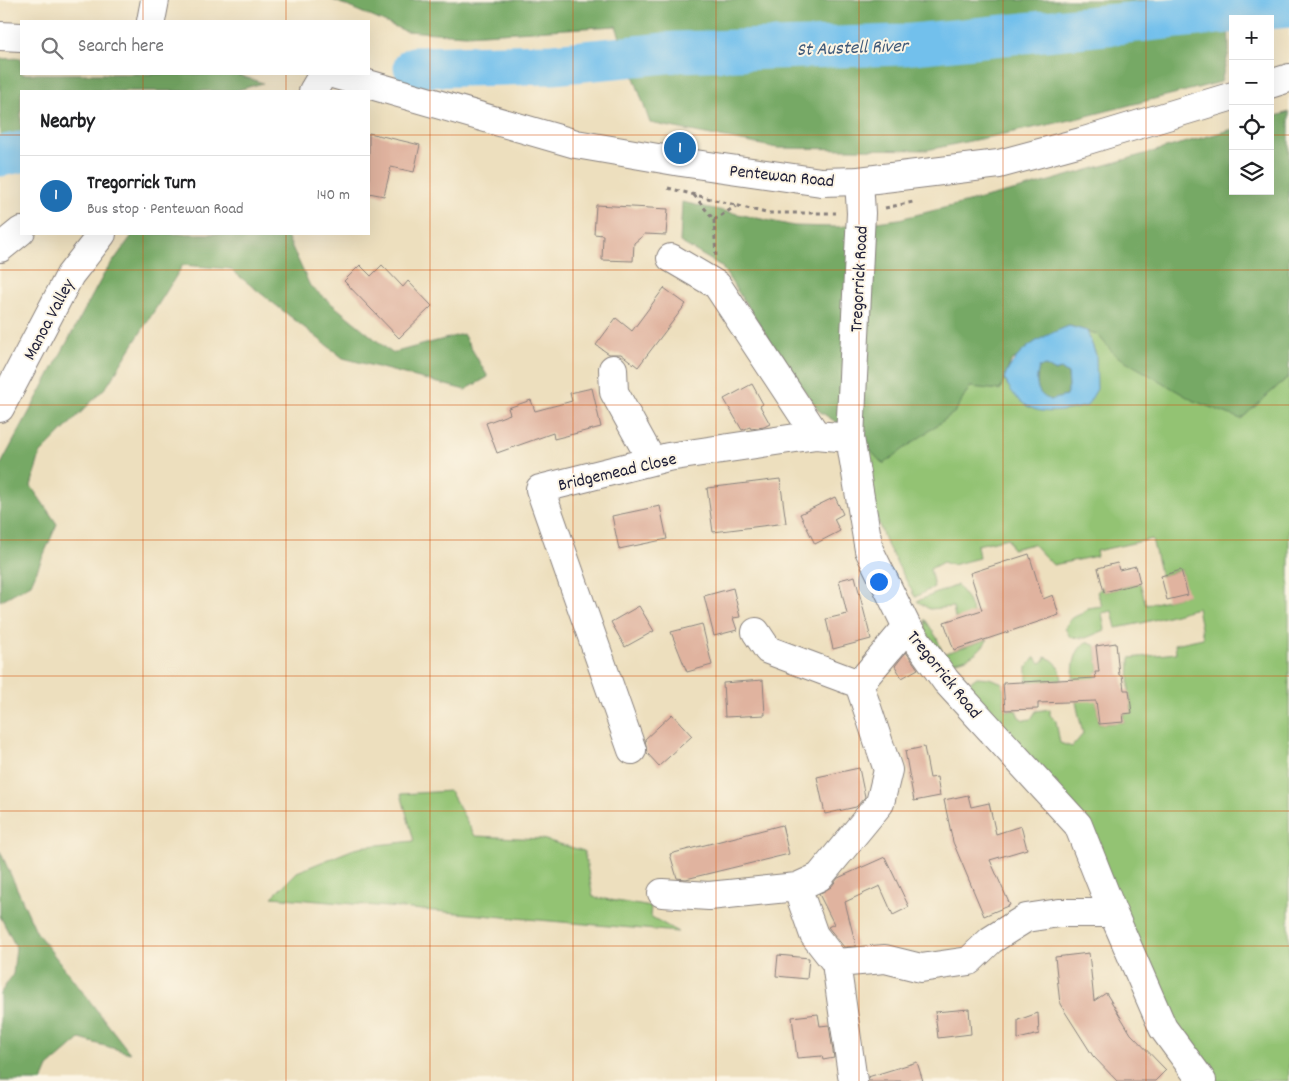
<!DOCTYPE html>
<meta charset="utf-8">
<style>
body{margin:0;font-family:Dekko,sans-serif;background:#f6f6f6;color:#202124}
.controls{position:absolute;right:15px;top:15px;display:grid;overflow:hidden;border-radius:0px;box-shadow:0 5px 20px #0002}
.controls button{width:45px;height:45px;display:grid;place-items:center;padding:0;border:0;border-bottom:1px solid #e0e0e0;background:#fff;color:#202124;font:25px sans-serif}
.you{position:absolute;left:878px;top:581px;width:18px;height:18px;margin:-12px;border:4px solid #fff;border-radius:50%;background:#1a73e8;box-shadow:0 0 0 8px #1a73e833}
.badge{display:grid;place-items:center;width:32px;height:32px;border-radius:50%;background:#1f6fb2;color:#fff;font-size:16px;font-weight:700}
.pin{position:absolute;translate:-50% -50%;border:2px solid #fff;box-shadow:0 1px 5px #0006}
.list{margin:0;padding:0;list-style:none}
h2{display:flex;justify-content:space-between;align-items:center;height:65px;margin:0;padding:0 20px;font-size:21px}
h2 small{font-size:16px;font-weight:400;color:#757577}
.list li{display:grid;grid-template-columns:32px 1fr auto;gap:15px;align-items:center;box-sizing:border-box;height:80px;padding:0 20px;border-top:1px solid #e0e0e0}
.list b{display:block;font-size:19px;white-space:nowrap}
.list p{margin:0;font-size:16px;white-space:nowrap;color:#757577}
.list em{font-size:16px;font-style:normal;color:#757577}
.icon{flex:none;width:28px;height:28px;fill:none;stroke:currentColor;stroke-width:2;stroke-linecap:round;stroke-linejoin:round}
.map{position:relative;flex:none;width:1289px;height:1081px;overflow:hidden}
.search{position:absolute;background:#fff;box-shadow:0 5px 20px #0002;left:20px;top:20px;width:350px;height:55px;display:flex;align-items:center;gap:12px;box-sizing:border-box;padding:0 18px;border-radius:0px;color:#757577;font-size:19px}
.panel{position:absolute;background:#fff;box-shadow:0 5px 20px #0002;left:20px;top:90px;width:350px;height:145px;border-radius:0px}
.map>svg:first-child{display:block}
.green{fill:#93c373;stroke:#5a7257}
.forest{fill:#76a965;stroke:#4c6650}
.water{fill:#72c0ec;stroke:#4a7194;fill-rule:evenodd}
.lines{fill:none;stroke-linecap:round;stroke-linejoin:round}
.river{stroke:#72c0ec;stroke-width:41}
.building{fill:#e0b39f}
.minor-casing{stroke:#88807c;stroke-width:30}
.major-casing{stroke:#88807c;stroke-width:30}
.path{stroke:#88807c;stroke-width:3;stroke-dasharray:4 4;stroke-linecap:butt}
.minor{stroke:#fff;stroke-width:28}
.major{stroke:#fff;stroke-width:28}
.grid{fill:none;stroke:#d45411;stroke-width:1;stroke-opacity:0.55}
.labels{text-anchor:middle;stroke-width:4;stroke-linejoin:round;paint-order:stroke}
.street-label{font-size:18px;fill:#22223b;stroke:#fcf5e5}
.water-label{font-size:19px;font-style:italic;fill:#3e5979;stroke:#fcf5e5}
</style>
<div class="map">
<svg width="1289" height="1081" viewBox="0 0 1289 1081">
<rect width="100%" height="100%" fill="#fcf5e5"/>
<filter id="ink" filterUnits="userSpaceOnUse"><feTurbulence type="fractalNoise" baseFrequency=".02" numOctaves="2"/><feDisplacementMap in="SourceGraphic" scale="10" xChannelSelector="R" yChannelSelector="G"/><feConvolveMatrix kernelMatrix="1 2 1 2 8 2 1 2 1" color-interpolation-filters="sRGB"/></filter>
<filter id="wash" filterUnits="userSpaceOnUse"><feTurbulence type="fractalNoise" baseFrequency=".0096" numOctaves="4" result="noise"/><feDisplacementMap in="SourceGraphic" scale="20" xChannelSelector="R" yChannelSelector="G"/><feGaussianBlur stdDeviation="1.12" result="paint"/><feColorMatrix in="noise" values="0 0 0 0 0 0 0 0 0 0 0 0 0 0 0 0 0 1.4 0 .05"/><feComposite in="paint" operator="in"/></filter>
<g filter="url(#wash)">
<rect width="100%" height="100%" fill="#eddfbe"/>
<path class="green" d="M 1087,331 L 1097,334 L 1116,355 L 1241,419 L 1289,376 L 1289,1081 L 1214,1081 L 1169,1021 L 1090,828 L 969,689 L 970,682 L 977,677 L 989,678 L 1003,683 L 1005,710 L 1016,710 L 1019,717 L 1024,720 L 1031,719 L 1036,711 L 1050,709 L 1050,715 L 1056,721 L 1060,743 L 1072,747 L 1083,734 C 1078,709 1062,659 1086,642 L 1096,646 L 1099,672 L 1096,672 L 1098,695 L 1096,696 L 1099,724 L 1124,722 L 1123,714 L 1132,712 L 1129,690 L 1130,658 L 1176,653 L 1175,644 L 1203,638 L 1197,608 L 1142,623 L 1116,628 L 1112,611 L 1102,613 L 1105,630 L 1086,638 L 1070,637 L 1065,628 C 1073,612 1081,618 1088,608 L 1102,606 L 1097,592 L 1103,587 L 1104,592 L 1140,583 L 1146,605 L 1187,595 L 1181,570 L 1161,576 L 1152,539 L 1096,551 L 1097,556 L 1053,565 L 1033,544 L 1012,549 L 1008,538 L 977,545 L 979,558 L 952,565 L 943,562 L 930,569 L 934,587 L 915,597 L 885,541 L 866,488 L 856,435 L 922,435 L 955,412 L 970,386 L 1000,390 L 1004,378 L 1008,386 L 1096,355 Z
M 957,585 L 967,598 L 976,620 L 955,618 L 953,607 L 929,609 L 917,601 Z
M 925,619 L 937,638 L 943,654 L 988,639 C 978,654 968,660 949,662 L 926,635 Z
M 1035,657 L 1040,663 L 1044,661 L 1045,657 C 1057,660 1060,668 1062,680 L 1027,682 L 1027,667 Z
M 450,791 L 475,836 L 542,839 L 584,851 L 593,897 L 651,907 L 650,916 L 678,932 L 272,897 L 297,872 L 359,847 L 414,841 L 401,794 Z"/>
<path class="forest" d="M 333,0 L 1228,0 L 1229,51 L 1221,82 L 1071,120 L 927,150 L 777,148 L 650,123 L 616,26 L 466,35 L 405,31 Z
M 21,58 L 21,74 L 235,74 L 263,83 L 234,91 L 21,91 L 21,142 L 0,147 L 0,59 Z
M 1289,112 L 1289,376 L 1241,419 L 1194,401 L 1115,355 L 1097,334 L 1069,326 L 1011,361 L 1000,390 L 970,387 L 955,412 L 883,464 L 856,435 L 819,411 L 790,371 L 721,266 L 680,242 L 682,202 L 794,226 L 837,227 L 899,219 L 1021,189 L 1233,129 L 1233,191 L 1270,191 L 1270,118 Z
M 133,234 L 286,234 L 310,286 L 392,353 L 463,334 L 488,377 L 465,390 L 343,358 L 230,269 L 183,265 L 107,386 L 40,454 L 31,486 L 57,524 L 31,584 L 0,601 L 0,466 L 104,274 Z
M 1046,366 L 1054,371 L 1061,369 L 1068,374 L 1069,386 L 1066,396 C 1062,397 1055,400 1051,400 C 1034,399 1036,377 1039,367 Z
M 0,851 L 37,933 L 130,1053 L 80,1039 L 48,1067 L 42,1081 L 0,1081 L 0,994 L 13,974 L 16,947 L 0,916 Z"/>
<path class="water" d="M 1069,326 L 1087,331 L 1096,355 L 1097,389 L 1087,406 C 1049,415 1023,418 1004,378 C 1017,348 1041,337 1069,326 ZM 1046,366 L 1054,371 L 1061,369 L 1068,374 L 1069,386 L 1066,396 L 1051,400 C 1035,395 1035,381 1039,367 Z"/>
<g class="lines">
<path class="river" d="M 414,67 L 553,64 L 676,52 L 902,45 L 1289,7
M 0,156 L 21,152"/>
</g>
<g id="blocks">
<path class="building" d="M 369,133 L 420,145 L 414,172 L 391,167 L 384,196 L 369,193 Z
M 596,205 L 668,209 L 666,235 L 645,234 L 634,243 L 633,261 L 602,260 L 603,235 L 594,234 Z
M 360,265 L 371,276 L 382,265 L 403,287 L 408,281 L 432,306 L 399,338 L 344,281 Z
M 664,288 L 686,304 L 638,367 L 621,354 L 609,354 L 596,345 L 616,318 L 632,331 Z
M 752,384 L 763,404 L 760,406 L 770,424 L 764,427 L 751,429 L 750,427 L 742,430 L 724,399 Z
M 592,388 L 601,427 L 554,439 L 553,433 L 497,453 L 486,423 L 510,414 L 508,408 L 531,400 L 535,411 L 572,401 L 570,393 Z
M 780,479 L 786,523 L 713,532 L 707,488 Z
M 835,497 L 843,514 L 834,519 L 840,531 L 815,544 L 800,514 Z
M 660,506 L 667,539 L 619,549 L 612,516 Z
M 1029,554 L 1043,599 L 1053,595 L 1059,615 L 954,650 L 944,622 L 982,610 L 970,573 Z
M 1117,563 L 1119,570 L 1136,566 L 1140,583 L 1104,592 L 1098,568 Z
M 1181,570 L 1188,595 L 1167,600 L 1161,576 Z
M 855,576 L 871,639 L 833,649 L 826,619 L 847,614 L 839,580 Z
M 733,588 L 740,617 L 733,618 L 737,630 L 714,636 L 704,596 Z
M 639,606 L 654,631 L 625,647 L 611,622 Z
M 702,624 L 712,665 L 687,672 L 671,632 Z
M 1116,643 L 1119,675 L 1122,675 L 1124,690 L 1129,690 L 1132,713 L 1123,714 L 1124,722 L 1099,724 L 1096,701 L 1038,703 L 1038,709 L 1005,710 L 1003,683 L 1096,678 L 1095,672 L 1099,672 L 1096,646 Z
M 906,652 L 918,669 L 902,678 L 895,666 Z
M 763,680 L 765,715 L 725,717 L 723,683 Z
M 672,714 L 692,736 L 659,766 L 647,753 L 645,739 Z
M 924,747 L 930,778 L 937,777 L 940,796 L 914,801 L 905,751 Z
M 859,768 L 865,797 L 856,807 L 825,814 L 817,777 Z
M 968,795 L 971,807 L 989,803 L 996,834 L 1021,826 L 1027,849 L 990,860 L 1010,905 L 984,916 L 953,842 L 944,800 Z
M 782,825 L 789,854 L 686,879 L 677,878 L 670,854 Z
M 885,857 L 909,907 L 893,915 L 880,886 L 845,902 L 856,946 L 844,947 L 828,927 L 834,924 L 819,894 L 831,887 L 838,878 Z
M 1089,953 L 1094,1001 L 1106,993 L 1131,1034 L 1166,1070 L 1155,1081 L 1117,1081 L 1093,1056 L 1060,1004 L 1055,957 Z
M 778,955 L 809,958 L 807,979 L 776,976 Z
M 969,1009 L 971,1034 L 938,1038 L 935,1012 Z
M 1038,1013 L 1039,1034 L 1018,1039 L 1018,1020 Z
M 818,1014 L 820,1026 L 829,1025 L 834,1058 L 823,1060 L 822,1056 L 797,1058 L 792,1017 Z
M 917,1062 L 923,1081 L 868,1081 L 868,1077 Z"/>
</g>
</g>
<g filter="url(#ink)">
<use href="#blocks" fill-opacity="0" stroke="#88807c" stroke-width="1"/>
<g class="lines">
<defs>
<path id="minor" d="M 151,21 L 155,0
M 313,91 L 323,74
M 859,181 L 861,213 L 850,438 L 869,550 L 907,627 L 946,681 L 1078,825 L 1113,913 L 1163,1028 L 1202,1081
M 0,248 L 21,231
M 671,258 L 717,285 L 816,435
M 613,369 L 614,392 L 652,461
M 0,408 L 70,275 L 102,234
M 756,632 L 768,650 L 859,684
M 632,750 L 540,489 L 668,457 L 816,435 L 850,438
M 797,887 L 819,877 L 880,803 L 888,770 L 859,684 L 907,627
M 662,893 L 709,896 L 797,887 L 814,935 L 836,963 L 885,959 L 921,968 L 969,961 L 991,940 L 1026,918 L 1059,913 L 1113,913
M 836,963 L 853,1081"/>
<path id="major" d="M 0,36 L 21,37
M 333,74 L 576,144 L 681,162 L 821,182 L 859,181 L 999,164 L 1081,142 L 1233,96
M 1270,84 L 1289,78"/>
</defs>
<use href="#minor" class="minor-casing"/>
<use href="#major" class="major-casing"/>
<path class="path" d="M 668,188 L 766,213 L 836,213
M 694,195 L 714,220 L 716,257
M 885,208 L 913,202
M 714,220 L 736,206"/>
<use href="#minor" class="minor"/>
<use href="#major" class="major"/>
</g>
</g>
<path class="grid" d="M 143,0 L 143,21M 286,0 L 286,21M 430,0 L 430,1081M 573,0 L 573,1081M 716,0 L 716,1081M 859,0 L 859,1081M 1003,0 L 1003,1081M 1146,0 L 1146,1081M 143,74 L 143,91M 286,74 L 286,91M 0,135 L 21,135M 369,135 L 1233,135M 1270,135 L 1289,135M 143,234 L 143,1081M 286,234 L 286,1081M 0,270 L 1289,270M 0,405 L 1289,405M 0,540 L 1289,540M 0,676 L 1289,676M 0,811 L 1289,811M 0,946 L 1289,946"/>
<g class="labels">
<g class="street-label">
<text transform="translate(782 175) rotate(6)" y="6">Pentewan Road</text>
<text transform="translate(858 279) rotate(-87)" y="6">Tregorrick Road</text>
<text transform="translate(48 319) rotate(-62)" y="6">Manoa Valley</text>
<text transform="translate(617 471) rotate(-13)" y="6">Bridgemead Close</text>
<text transform="translate(945 674) rotate(51)" y="6">Tregorrick Road</text>
</g>
<g class="water-label">
<text transform="translate(852 46) rotate(-2)" y="7">St Austell River</text>
</g>
</g>
</svg>
<div class="controls">
<button>+</button>
<button>−</button>
<button><svg class="icon" aria-label="locate" viewBox="0 0 24 24"><circle cx="12" cy="12" r="6"/><path d="M12 2v4M12 18v4M2 12h4M18 12h4"/></svg></button>
<button><svg class="icon" aria-label="layers" viewBox="0 0 24 24"><path d="M12 4l9 5-9 5-9-5zM3 14l9 5 9-5"/></svg></button>
</div>
<div class="you"></div>
<div class="pin badge" style="left:680px;top:148px">1</div>
<div class="search"><svg class="icon" aria-label="search" viewBox="0 0 24 24"><circle cx="10" cy="10" r="6"/><path d="M15 15l6 6"/></svg>Search here</div>
<section class="panel">
<h2>Nearby<small></small></h2>
<ul class="list">
<li><span class="badge">1</span><div><b>Tregorrick Turn</b><p>Bus stop · Pentewan Road</p></div><em>140 m</em></li>
</ul>
</section>
</div>
